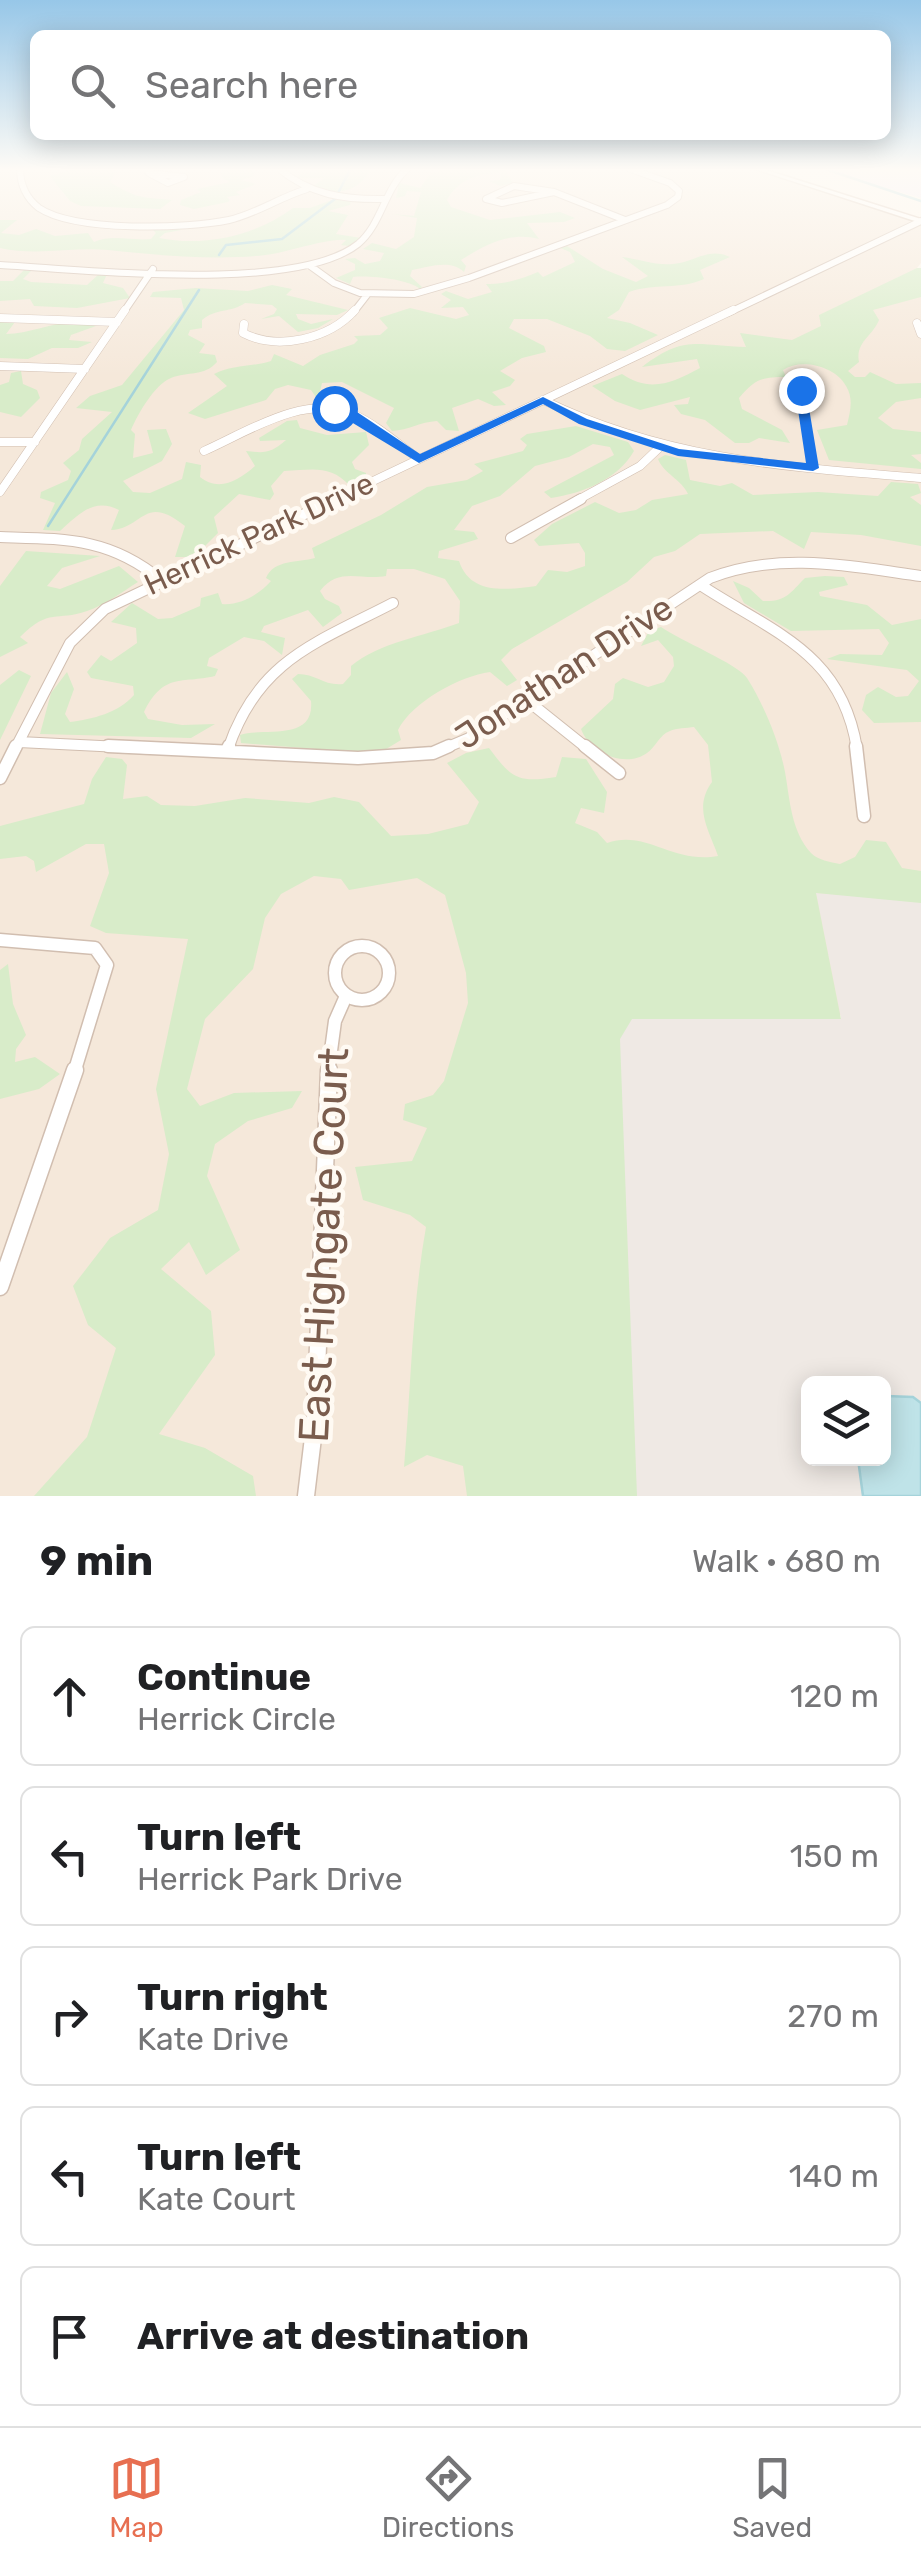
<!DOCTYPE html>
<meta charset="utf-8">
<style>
body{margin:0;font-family:Rubik,sans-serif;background:#f6f6f6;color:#202124}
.controls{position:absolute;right:30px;bottom:30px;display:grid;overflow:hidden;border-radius:15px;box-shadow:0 5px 25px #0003}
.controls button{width:90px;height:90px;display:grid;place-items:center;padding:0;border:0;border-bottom:2px solid #e0e0e0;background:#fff;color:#202124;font:50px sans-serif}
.stop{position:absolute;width:30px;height:30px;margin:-22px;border:8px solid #1a73e8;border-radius:50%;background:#fff}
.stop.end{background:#1a73e8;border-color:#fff;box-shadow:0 2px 10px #0008}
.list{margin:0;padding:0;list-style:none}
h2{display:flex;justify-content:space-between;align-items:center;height:130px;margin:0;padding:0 40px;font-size:42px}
h2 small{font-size:32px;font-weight:400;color:#757577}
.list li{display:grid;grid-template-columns:65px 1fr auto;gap:30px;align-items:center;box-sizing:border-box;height:140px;margin:0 20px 20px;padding:0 20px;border:2px solid #e0e0e0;border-radius:15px}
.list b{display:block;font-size:38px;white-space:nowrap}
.list p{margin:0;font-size:32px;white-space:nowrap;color:#757577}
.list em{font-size:32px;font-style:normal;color:#757577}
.icon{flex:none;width:55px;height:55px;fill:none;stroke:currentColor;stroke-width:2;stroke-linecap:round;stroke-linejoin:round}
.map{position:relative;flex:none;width:921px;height:1496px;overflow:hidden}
.search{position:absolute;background:#fff;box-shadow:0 5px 25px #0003;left:30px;right:30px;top:30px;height:110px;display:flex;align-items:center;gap:25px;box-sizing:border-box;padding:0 35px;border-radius:15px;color:#757577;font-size:38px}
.sheet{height:930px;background:#fff}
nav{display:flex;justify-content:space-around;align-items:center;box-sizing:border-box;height:140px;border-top:2px solid #e0e0e0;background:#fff;font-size:28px;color:#757577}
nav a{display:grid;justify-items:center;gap:5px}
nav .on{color:#e76f51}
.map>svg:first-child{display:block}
.residential{fill:#f5e8da}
.industrial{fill:#efe9e4;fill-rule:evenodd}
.education{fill:#f3e8fa}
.green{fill:#d8ecc9}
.water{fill:#bfe3e8;stroke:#a5d3da;stroke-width:2.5}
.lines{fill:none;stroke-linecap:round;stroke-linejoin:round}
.stream{stroke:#a5d3da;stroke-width:2.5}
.street-far4-casing{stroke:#d1beb0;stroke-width:8}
.street-far3-casing{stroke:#d1beb0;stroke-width:9}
.street-far2-casing{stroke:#d1beb0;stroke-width:12}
.street-far1-casing{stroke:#d1beb0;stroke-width:15}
.street-casing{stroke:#d1beb0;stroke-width:19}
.secondary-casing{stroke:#d6c0b0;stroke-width:3}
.street-far4{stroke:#fff;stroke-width:6}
.street-far3{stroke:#fff;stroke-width:8}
.street-far2{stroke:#fff;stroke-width:10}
.street-far1{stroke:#fff;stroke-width:12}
.street{stroke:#fff;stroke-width:16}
.secondary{fill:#fff;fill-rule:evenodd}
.route{fill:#1a73e8}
.labels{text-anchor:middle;stroke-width:9;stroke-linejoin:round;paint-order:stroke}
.far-street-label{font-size:30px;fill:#7a5c4d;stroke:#fffaf3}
.street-label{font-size:35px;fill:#7a5c4d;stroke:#fffaf3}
.near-street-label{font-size:42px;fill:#7a5c4d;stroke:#fffaf3}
</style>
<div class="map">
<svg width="921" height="1496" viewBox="0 0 921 1496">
<rect width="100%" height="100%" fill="#fdf6ec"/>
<path class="residential" d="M 0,168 L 749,168 L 921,222 L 921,263 L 917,268 L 921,280 L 921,900 L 503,1496 L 0,1496 Z"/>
<path class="industrial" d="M 816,893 L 921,900 L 921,1496 L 615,1496 L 607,1008 L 841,1018 ZM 808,1384 L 884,1384 L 884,1459 L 808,1459 Z"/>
<path class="education" d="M 819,168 L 921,168 L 921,198 Z"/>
<path class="green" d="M 77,168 L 111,169 L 115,173 L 110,182 C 137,199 142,197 172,200 L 160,209 L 81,206 L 70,201 L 50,176 Z
M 219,168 L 255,171 L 254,176 L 241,180 L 256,184 L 236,192 L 240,195 L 227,197 L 230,200 L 228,202 L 194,209 L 180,205 L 181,200 L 201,192 L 197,189 L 230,182 L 222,178 Z
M 311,168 L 372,168 C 360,189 344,195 320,190 L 315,185 L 324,178 L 298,178 L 300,174 L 314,172 Z
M 448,168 L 537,168 L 505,170 L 513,183 L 500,186 L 489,181 L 500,180 L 501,173 C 479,173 458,179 447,200 L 451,207 L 490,220 L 560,212 L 575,218 L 564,222 L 527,223 L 539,239 C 510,231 485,245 461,260 L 466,266 L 464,272 C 450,259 429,267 412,270 L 410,276 L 422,287 L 420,289 C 409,279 368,275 353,277 L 350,284 L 336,278 L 355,270 L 355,264 L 345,259 L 355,258 L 365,264 L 380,261 L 384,253 L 363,249 L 372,243 L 396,249 L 414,237 L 417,218 L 392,214 L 414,216 L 421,192 L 407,191 L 405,196 L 396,198 L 399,183 L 420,188 L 430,174 Z
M 332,200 L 351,200 L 350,205 L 328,211 L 348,215 L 336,234 L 361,238 L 349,246 L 341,245 L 346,240 C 328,237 281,255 256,256 C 208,260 156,255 108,250 C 72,247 36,256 0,248 L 0,220 L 17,220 L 1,233 L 19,235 L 36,229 L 55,236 L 88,233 L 94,242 C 113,234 131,241 151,239 L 156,233 L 153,230 C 161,227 173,226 181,230 L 165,233 L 159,238 C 204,247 255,236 293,208 L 310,208 Z
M 567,246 L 603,269 L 636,282 L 648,276 L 622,257 C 639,259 657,266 673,264 C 695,262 708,247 730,257 L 700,270 L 704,279 C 681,290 653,283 629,292 L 619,310 L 607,318 L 630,323 L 658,335 L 625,351 L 607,349 L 590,336 L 547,319 L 514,319 L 509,328 L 544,346 L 546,352 L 522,358 L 500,371 L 515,380 L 510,386 L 492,392 L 506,405 L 494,406 L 478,399 L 452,408 L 459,431 L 446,430 L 437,421 C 420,422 409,430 392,431 L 386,423 L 394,408 L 342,382 L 322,383 L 318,400 L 311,390 L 288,385 L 275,389 L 266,400 L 205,419 L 188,413 L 227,386 L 214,374 C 231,365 252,367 271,361 L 274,354 L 303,366 L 320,355 L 354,344 L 358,340 L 354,336 L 380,335 L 388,328 L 379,318 L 410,308 L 456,319 L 469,315 L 463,307 L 441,308 L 451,300 L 441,294 L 446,291 L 468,299 L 492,292 L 486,284 C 504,285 521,279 538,272 L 543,277 L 575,262 L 570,252 L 558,247 Z
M 917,268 L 921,268 L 921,297 L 873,310 L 879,320 C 873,336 855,342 859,362 L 848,371 L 855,377 L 865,377 L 870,372 L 896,384 L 921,383 L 921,398 L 896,402 L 878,418 L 893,429 L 921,432 L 921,454 L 911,455 L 921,463 L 921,469 L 829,460 L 817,430 L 847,425 C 850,412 854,399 846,386 C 835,366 801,358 783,370 L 786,377 C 762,377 755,379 739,398 L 742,409 L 782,430 L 790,443 L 759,438 L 749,443 L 735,443 L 705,420 L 681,414 L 674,405 L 688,404 L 690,397 L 640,410 L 615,401 L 592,386 L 622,374 C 650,393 672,383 700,368 L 697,359 L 642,367 C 685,334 697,346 746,347 L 740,333 L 792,340 L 821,326 L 819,315 Z
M 24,270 L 31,271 L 23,279 L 31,282 L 87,285 L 99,274 L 107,274 L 103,283 L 123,288 L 130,298 L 77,308 L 34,306 L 30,299 L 0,301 L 0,281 L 13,281 Z
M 272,285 L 292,289 L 286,295 L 348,310 L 337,315 L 296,314 L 298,319 L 311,324 L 333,319 L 318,328 L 298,332 L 279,316 L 261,319 L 274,314 L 277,309 L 272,305 L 245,303 C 231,313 216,308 202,320 L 202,328 L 190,330 L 188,335 L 205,344 L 199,353 L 215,355 L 217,362 C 204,377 188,371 171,378 C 154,385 138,414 131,430 L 135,434 L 133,458 L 153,453 L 147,430 L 166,429 L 172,444 L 162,461 L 123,481 L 133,492 L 150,493 L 182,479 L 186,462 L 201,465 L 200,477 C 219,492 238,481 255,466 L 246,451 C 264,453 270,454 286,440 L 260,441 L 259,438 L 287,421 L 297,420 L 300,428 L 327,435 L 366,432 L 369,445 L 352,462 L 355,469 L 366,473 L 366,479 L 350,486 C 330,464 312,470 284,471 L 271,486 L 274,494 L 270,500 L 239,494 L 214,517 L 218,533 L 202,549 L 187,557 L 175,557 L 185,526 C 144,493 144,528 111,530 L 119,510 C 94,497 79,514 60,531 L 43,530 L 55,503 L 40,498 L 41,492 L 68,480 L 71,471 L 63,463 L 79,450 L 82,439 L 112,412 L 76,408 L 90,396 L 122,385 L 184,310 L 181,298 L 150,297 L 153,292 L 196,288 L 248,291 Z
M 0,320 L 15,322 L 6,334 C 35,334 66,314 96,326 L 71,335 L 69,340 L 92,342 L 78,348 L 52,348 L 28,359 L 0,358 Z
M 21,371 L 23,384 L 37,390 L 40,398 L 21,417 L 0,412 L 0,385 L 9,382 L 11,373 Z
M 576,426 L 628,442 L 634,451 C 617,480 583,493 551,498 L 544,492 L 614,455 L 610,447 L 593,444 L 569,457 L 535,466 L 500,496 L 472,506 L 454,530 L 474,532 L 478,539 L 439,551 L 438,558 L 459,561 C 470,595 506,590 536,586 L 548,570 L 567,572 L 585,566 L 585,553 L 579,543 L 539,546 L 534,540 L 552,524 L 595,502 L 619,513 L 636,510 L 652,500 L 688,494 C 681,479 664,474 658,459 L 665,455 L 686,460 L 690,480 L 720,486 L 732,483 L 753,495 L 818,492 L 878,496 L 891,482 L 918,484 L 921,493 L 910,497 L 921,505 L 921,546 L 861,535 L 811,532 L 804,549 L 773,531 L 700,534 L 675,551 L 654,557 L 627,582 L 512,649 L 501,660 L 517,680 L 507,686 L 490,672 C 460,676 412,702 398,730 L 401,740 L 378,754 L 241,743 L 240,735 C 262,727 315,743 311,701 L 292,679 L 298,674 C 316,674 324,686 343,684 L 351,675 L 351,666 C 380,642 425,636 459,623 L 460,601 L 445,579 L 414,569 L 387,569 L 386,576 C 361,581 339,566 320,591 L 325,599 L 339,606 L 342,613 L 323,627 L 308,610 L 264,626 L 261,632 L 285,638 L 282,655 L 264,641 L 244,637 L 209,658 L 207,666 L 218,669 L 215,676 C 181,684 164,672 144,712 L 148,719 L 182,725 L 215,724 L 191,738 L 40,734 L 51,693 L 67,672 L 74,689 L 65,714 L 70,722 C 93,719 118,713 134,695 L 133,686 L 91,678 L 87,672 L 101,655 L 111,661 L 137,643 L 136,628 L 111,622 L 132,603 L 158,619 L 172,618 L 200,606 L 201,598 L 218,593 L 222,604 C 239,606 260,594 271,581 L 266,578 C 274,559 298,563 315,558 L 312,548 L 381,515 L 427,487 L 467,480 L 483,471 L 474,464 L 523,451 L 527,445 L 520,439 L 527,434 Z
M 26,551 L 100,556 L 62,568 L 47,586 L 60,589 L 119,566 L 138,582 C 122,592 105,605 87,611 C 56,622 50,607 20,637 L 28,643 L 0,657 L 0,586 Z
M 825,576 L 844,577 L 848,585 L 819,592 L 820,596 L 867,605 L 892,625 L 921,619 L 921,722 L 874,723 L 862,710 L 866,695 L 878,687 L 896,697 L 908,696 L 919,681 L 907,670 L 827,659 L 840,654 L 882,655 L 889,643 L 879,629 L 791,631 L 744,603 L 733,581 L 749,588 L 763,601 C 786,602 790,593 805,578 Z
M 661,627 C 679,640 738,664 747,678 C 764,705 779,741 785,772 C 790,800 791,831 811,853 C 818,860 830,862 840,864 L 855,857 L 866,840 L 886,842 L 902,868 L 921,871 L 921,903 L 816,893 L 841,1019 L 632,1019 L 620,1039 L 637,1496 L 467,1496 L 463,1466 L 427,1455 L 404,1467 C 411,1387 412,1305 426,1227 L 410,1215 L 363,1200 L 355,1167 L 412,1161 L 427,1128 L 403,1120 L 405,1104 L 433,1095 L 444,1081 L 468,1003 L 466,973 L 445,895 L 417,878 L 349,890 L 341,879 L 314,876 L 281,894 L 265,918 L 253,969 L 205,1019 L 187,1089 L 200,1106 L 234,1093 L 302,1091 L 292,1108 L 248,1121 L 215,1144 L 207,1176 L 240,1250 L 206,1275 L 189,1242 L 161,1269 L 211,1311 L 215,1355 L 159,1434 L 205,1448 L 253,1476 L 256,1496 L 34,1496 L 87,1437 L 116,1348 L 88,1325 L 73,1286 L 110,1238 L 158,1210 L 169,1154 L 156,1089 L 188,939 L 106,933 L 90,926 L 109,873 L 104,844 L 86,844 L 36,872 L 34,861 L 26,856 L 0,859 L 0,826 L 84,804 L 92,779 L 106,757 L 122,759 L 127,765 L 123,799 L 147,796 L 161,805 L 195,806 L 245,798 L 309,803 L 334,797 L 359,802 L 391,836 L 428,834 L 468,824 L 479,802 L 447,763 L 466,753 L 489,748 C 512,779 518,783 556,777 L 562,757 L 586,759 L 607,792 L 604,813 L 581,808 L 575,823 L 597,832 L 607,843 C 646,829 672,864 718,856 C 709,830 693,808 712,782 L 708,745 L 694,727 C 687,728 676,728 670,731 C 659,735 656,747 647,753 C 625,769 589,752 581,729 L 613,699 L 615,684 L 623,678 L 648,687 L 664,682 L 674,666 L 673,657 L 658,640 L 641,646 L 649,631 Z
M 19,670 L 31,676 L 0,740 L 0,685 Z
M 8,964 L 13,1004 L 26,1035 L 16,1049 L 15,1062 L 35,1057 L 60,1074 L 39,1089 L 0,1099 L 0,970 Z"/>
<path class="water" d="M 886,1396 L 913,1397 L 921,1403 L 921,1496 L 863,1496 L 858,1459 L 884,1459 Z"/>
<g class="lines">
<path class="stream" d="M 822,168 L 921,201
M 337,195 L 351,168
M 219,255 L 226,245 L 282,239 L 335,199
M 48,526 L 199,290"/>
<defs>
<path id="street-far4" d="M 20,168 C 20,184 26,198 39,208 C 75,232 187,229 229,220 C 256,214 280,197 307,189
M 144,168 L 149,173
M 278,168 C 310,195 345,200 386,199
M 149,173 L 184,177 L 168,183 Z
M 514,186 L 554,192 L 502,203 L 486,199 Z
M 554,192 L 625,220
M 0,265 C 81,269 295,294 358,244 C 382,224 384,189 408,168
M 309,265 L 334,283 L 360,293 L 414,294 L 469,278 L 667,205 L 678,197 L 679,191 L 670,183 L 628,168
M 123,313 L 153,269
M 353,313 L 367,295
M 728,313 L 921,221"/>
<path id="street-far3" d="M 0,318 L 117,322
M 917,323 L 921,334
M 244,324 L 243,333 C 278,351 329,339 355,310
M 0,366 L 85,369
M 801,389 L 813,468
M 543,400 C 666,460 787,467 921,478
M 0,442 L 35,442
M 204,451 C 247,432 305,393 353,414 C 377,425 398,444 419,459
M 0,492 L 125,310
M 331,501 L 733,310
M 576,501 L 640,466 L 660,447"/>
<path id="street-far2" d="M 0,537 C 64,539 109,537 161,580
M 511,538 L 581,499
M 702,586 C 774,633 842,653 857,749
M 528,701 L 588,749
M 19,742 L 161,749
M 15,749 L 70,643 L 105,609 L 336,499
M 228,749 C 258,660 316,643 393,603
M 443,749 L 469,738 L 710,578 C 780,551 849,566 921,576"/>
<path id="street-far1" d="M 108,746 L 358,758 L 433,753 L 449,746
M 585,746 L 619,773
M 856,746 L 864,816
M 227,751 L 229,746
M 0,778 L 16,746
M 0,940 L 95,948 L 107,965 L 74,1073
M335 973a27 27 0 1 1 54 0a27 27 0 1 1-54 0Z
M 328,1073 L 335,1021 L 346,996"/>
<path id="street" d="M 0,1287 L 75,1070
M 306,1496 L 315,1421 L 329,1070"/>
<path id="secondary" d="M 752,168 L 760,168 L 921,219 L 921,223 Z"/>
</defs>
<use href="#street-far4" class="street-far4-casing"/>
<use href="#street-far3" class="street-far3-casing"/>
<use href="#street-far2" class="street-far2-casing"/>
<use href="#street-far1" class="street-far1-casing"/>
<use href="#street" class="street-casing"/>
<use href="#secondary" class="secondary-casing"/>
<use href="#street-far4" class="street-far4"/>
<use href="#street-far3" class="street-far3"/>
<use href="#street-far2" class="street-far2"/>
<use href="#street-far1" class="street-far1"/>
<use href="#street" class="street"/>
<use href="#secondary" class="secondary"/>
</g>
<linearGradient id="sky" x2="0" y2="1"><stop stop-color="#97c7e8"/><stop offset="0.45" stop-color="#fefbf6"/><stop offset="1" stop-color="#fefbf6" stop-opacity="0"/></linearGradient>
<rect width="921" height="377" fill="url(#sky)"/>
<path class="route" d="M 801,386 L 806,390 L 819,468 L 813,471 L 678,456 L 579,424 L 543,404 L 419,463 L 328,408 L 334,404 L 357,412 L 420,454 L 543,397 L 587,419 L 679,449 L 806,463 L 795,390 Z"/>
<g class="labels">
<g class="far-street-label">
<text transform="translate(259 534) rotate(-25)" y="10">Herrick Park Drive</text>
</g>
<g class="street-label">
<text transform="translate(564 672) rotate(-33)" y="12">Jonathan Drive</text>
</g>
<g class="near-street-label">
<text transform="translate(323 1245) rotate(-87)" y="15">East Highgate Court</text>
</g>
</g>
</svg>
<div class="controls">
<button><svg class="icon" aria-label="layers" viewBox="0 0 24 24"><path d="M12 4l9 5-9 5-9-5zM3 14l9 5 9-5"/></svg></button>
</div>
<div class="stop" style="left:334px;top:408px"></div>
<div class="stop end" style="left:801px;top:390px"></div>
<div class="search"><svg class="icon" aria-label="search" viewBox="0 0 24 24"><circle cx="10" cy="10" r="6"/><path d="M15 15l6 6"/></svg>Search here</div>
</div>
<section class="sheet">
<h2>9 min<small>Walk · 680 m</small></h2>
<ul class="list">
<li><svg class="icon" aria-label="ahead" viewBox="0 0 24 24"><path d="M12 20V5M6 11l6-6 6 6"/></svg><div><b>Continue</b><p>Herrick Circle</p></div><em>120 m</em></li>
<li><svg class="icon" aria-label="left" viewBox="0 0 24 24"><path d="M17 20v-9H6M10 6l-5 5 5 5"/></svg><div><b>Turn left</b><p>Herrick Park Drive</p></div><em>150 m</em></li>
<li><svg class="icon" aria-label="right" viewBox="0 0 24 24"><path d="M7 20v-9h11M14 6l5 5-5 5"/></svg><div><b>Turn right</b><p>Kate Drive</p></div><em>270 m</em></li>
<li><svg class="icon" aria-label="left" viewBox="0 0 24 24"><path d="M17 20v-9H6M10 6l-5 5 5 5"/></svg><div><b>Turn left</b><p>Kate Court</p></div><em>140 m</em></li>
<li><svg class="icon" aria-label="arrive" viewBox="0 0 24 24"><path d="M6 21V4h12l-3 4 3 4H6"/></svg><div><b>Arrive at destination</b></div></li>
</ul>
</section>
<nav>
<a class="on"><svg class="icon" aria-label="map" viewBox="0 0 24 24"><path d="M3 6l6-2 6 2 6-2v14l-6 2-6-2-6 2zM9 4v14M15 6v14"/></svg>Map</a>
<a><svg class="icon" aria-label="directions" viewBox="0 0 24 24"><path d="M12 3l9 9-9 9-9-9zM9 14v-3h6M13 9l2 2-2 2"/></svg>Directions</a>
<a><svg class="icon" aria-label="saved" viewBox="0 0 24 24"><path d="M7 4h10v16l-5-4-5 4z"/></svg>Saved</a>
</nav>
